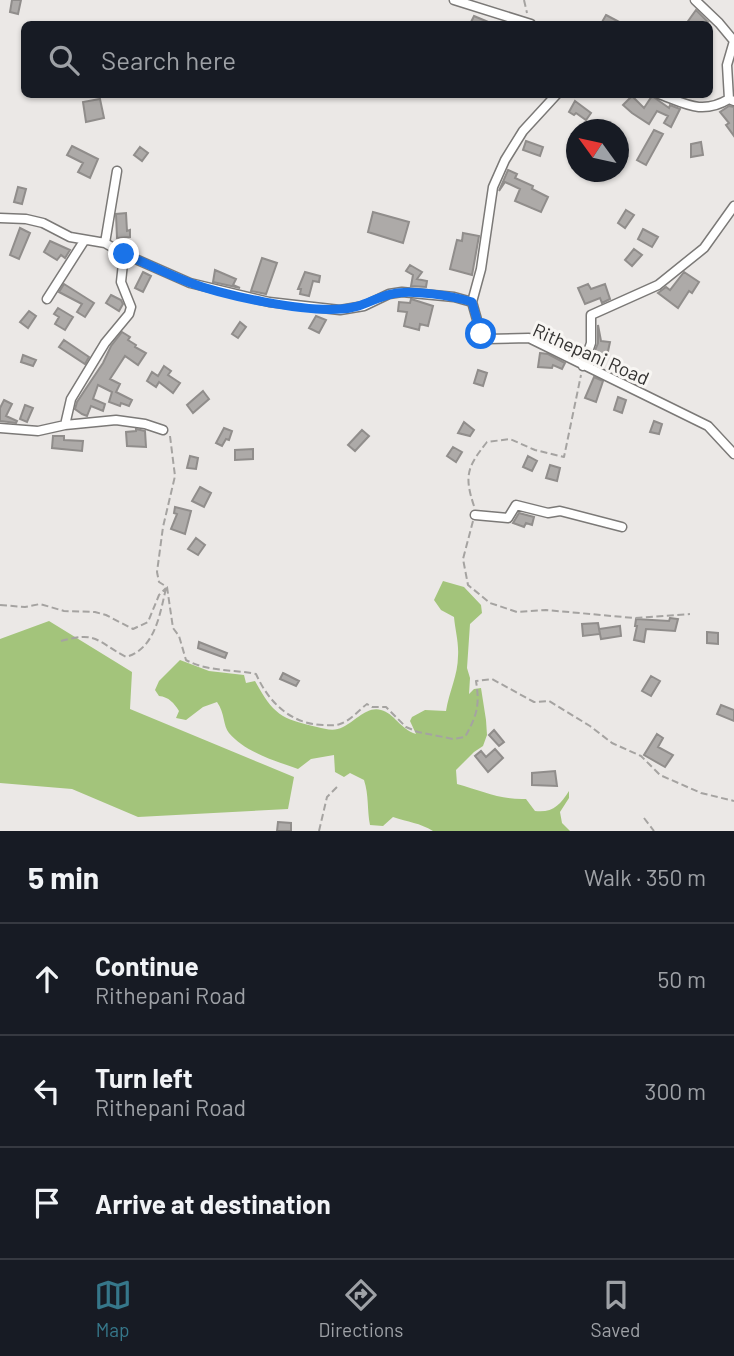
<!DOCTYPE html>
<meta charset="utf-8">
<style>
body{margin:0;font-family:Barlow,sans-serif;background:#242831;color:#f1f3f6}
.compass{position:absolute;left:566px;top:119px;width:63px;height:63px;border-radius:50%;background:#171b24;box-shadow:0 2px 5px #0004;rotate:303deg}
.stop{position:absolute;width:21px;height:21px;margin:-16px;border:5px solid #1a73e8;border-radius:50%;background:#fff}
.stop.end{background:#1a73e8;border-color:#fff;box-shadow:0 2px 7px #0008}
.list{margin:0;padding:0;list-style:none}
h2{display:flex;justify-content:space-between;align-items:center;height:91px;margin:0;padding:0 28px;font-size:30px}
h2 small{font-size:23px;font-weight:400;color:#9ea1a6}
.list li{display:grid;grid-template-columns:46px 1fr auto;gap:21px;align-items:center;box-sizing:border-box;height:112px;padding:0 28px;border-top:2px solid #363941}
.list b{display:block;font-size:26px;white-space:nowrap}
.list p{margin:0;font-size:23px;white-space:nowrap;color:#9ea1a6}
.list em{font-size:23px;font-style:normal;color:#9ea1a6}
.icon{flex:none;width:38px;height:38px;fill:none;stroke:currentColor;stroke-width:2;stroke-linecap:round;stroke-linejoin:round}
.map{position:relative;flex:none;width:734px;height:831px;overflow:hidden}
.search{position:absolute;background:#171b24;box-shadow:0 2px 5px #0004;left:21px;right:21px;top:21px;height:77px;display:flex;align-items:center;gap:18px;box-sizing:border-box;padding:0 24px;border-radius:10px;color:#9ea1a6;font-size:26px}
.sheet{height:427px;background:#171b24}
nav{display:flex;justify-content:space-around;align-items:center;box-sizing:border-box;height:98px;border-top:2px solid #363941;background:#171b24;font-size:19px;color:#9ea1a6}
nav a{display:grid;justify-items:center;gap:4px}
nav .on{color:#36778a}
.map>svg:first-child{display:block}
.forest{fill:#a3c47b}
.building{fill:#adaaa8;stroke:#908d8b;stroke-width:2}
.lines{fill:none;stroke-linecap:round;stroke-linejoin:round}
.street-casing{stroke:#7b7977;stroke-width:11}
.path{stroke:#a5a3a1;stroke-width:2;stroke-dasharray:7 3.5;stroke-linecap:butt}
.street{stroke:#fff;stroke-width:8}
.route{stroke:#1a73e8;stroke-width:9}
.labels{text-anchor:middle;stroke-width:6;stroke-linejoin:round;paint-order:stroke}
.street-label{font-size:19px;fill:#333231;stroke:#f8f6f3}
</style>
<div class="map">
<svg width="734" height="831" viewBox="0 0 734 831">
<rect width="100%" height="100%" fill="#ebe8e6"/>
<path class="forest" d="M 443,581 L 464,587 L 481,605 L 482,613 L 470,624 L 467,668 L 470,678 L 469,694 L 474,689 L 481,688 L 486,720 L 487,735 L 483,746 L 474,752 L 456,770 L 457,784 C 482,791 501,800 526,799 L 535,811 C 553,813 560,805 569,791 L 569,798 L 560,812 L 562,823 L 570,831 L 433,831 C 420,823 408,822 393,817 L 383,826 L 370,825 C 367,810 369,795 364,780 L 350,773 L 344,777 L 335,772 L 334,755 L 311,759 L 298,769 C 275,761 245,752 229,733 C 223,726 225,713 217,702 L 203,707 L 186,720 L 176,718 L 179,711 C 174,703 169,697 159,696 L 155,690 L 159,681 L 180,660 L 209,671 L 244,675 L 246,683 L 255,681 C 273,714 281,719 317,727 C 326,729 334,732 343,727 C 355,722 366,706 381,710 C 394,713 400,729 416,734 L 410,721 L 412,717 L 425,710 L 446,711 C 449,692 458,675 458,656 C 459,643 455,629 454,617 L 441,610 L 434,600 Z
M 49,621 L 132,672 L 130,709 L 294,777 L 288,809 L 138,817 L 72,789 L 0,783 L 0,639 Z"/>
<path class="building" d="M 12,0 L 21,0 L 18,14 L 10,12 Z
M 696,10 L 708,22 L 706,24 L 686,24 Z
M 606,15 L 623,24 L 606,24 L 602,22 Z
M 474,16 L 493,24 L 470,24 Z
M 632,96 L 644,108 L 652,96 L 669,108 L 670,105 L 680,109 L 671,127 L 664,123 L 668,116 L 657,111 L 649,124 L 632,113 L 623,105 Z
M 100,99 L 104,118 L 86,122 L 83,102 Z
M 575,101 L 591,113 L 586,120 L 576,113 L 574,115 L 569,112 Z
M 729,106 L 734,107 L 734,136 L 726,125 L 729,123 L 720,112 Z
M 654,130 L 663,134 L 646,165 L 637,160 Z
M 526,141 L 543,147 L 540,156 L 523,150 Z
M 701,142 L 703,155 L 691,157 L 691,144 Z
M 72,146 L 98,159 L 90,178 L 78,172 L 83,163 L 67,155 Z
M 140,147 L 148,153 L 142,161 L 134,155 Z
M 508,170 L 517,174 L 515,178 L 533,186 L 532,189 L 548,197 L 541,212 L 515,201 L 520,189 L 505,182 L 499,191 Z
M 18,187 L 26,189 L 22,204 L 14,202 Z
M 626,210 L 634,215 L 625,228 L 618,223 Z
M 373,212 L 409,222 L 403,243 L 368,232 Z
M 126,213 L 127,231 L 130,230 L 130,237 L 117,238 L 116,214 Z
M 20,228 L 30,233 L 19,259 L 10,255 Z
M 643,229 L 658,237 L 652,247 L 638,239 Z
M 463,233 L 479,236 L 472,275 L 450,269 L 457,240 L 462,241 Z
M 50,241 L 70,250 L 65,258 L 61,255 L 57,260 L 44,252 Z
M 634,249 L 642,255 L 632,266 L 625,260 Z
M 262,258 L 277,263 L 266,294 L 251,291 Z
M 410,265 L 422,272 L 417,279 L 427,281 L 426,287 L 411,286 L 413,275 L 406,271 Z
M 215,270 L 236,279 L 233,285 L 240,288 L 213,282 Z
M 143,272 L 151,276 L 143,292 L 135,288 Z
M 305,272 L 320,276 L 319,282 L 313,281 L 309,296 L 300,294 L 301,289 L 298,289 Z
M 684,272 L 699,282 L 692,293 L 689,291 L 678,308 L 658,293 L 666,287 L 670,290 Z
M 64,284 L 94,303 L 85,317 L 77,312 L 82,304 L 59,292 Z
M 588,284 L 591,289 L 605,284 L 610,299 L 602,303 L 600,298 L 585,304 L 578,288 Z
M 111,295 L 121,300 L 123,304 L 119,311 L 106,303 Z
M 411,299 L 433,306 L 428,326 L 420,324 L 419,330 L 404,326 L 407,312 L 398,311 L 399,302 L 410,303 Z
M 58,308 L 73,317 L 65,330 L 55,324 L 59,317 L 54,314 Z
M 29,311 L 36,316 L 28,328 L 20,322 Z
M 316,316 L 326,320 L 319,333 L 309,328 Z
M 240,322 L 246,327 L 238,338 L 232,334 Z
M 598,325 L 601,341 L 610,342 L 607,356 L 594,353 L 598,343 Z
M 122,332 L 130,337 L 128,340 L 136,345 L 135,347 L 146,353 L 138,365 L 125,356 L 110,379 L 120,384 L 116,392 L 132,400 L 129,406 L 121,403 L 120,406 L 109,402 L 112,392 L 98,385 L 93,399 L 105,404 L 103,411 L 91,406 L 87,416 L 82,414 L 75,409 L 77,402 L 103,363 L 111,346 Z
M 64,340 L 89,357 L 85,364 L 59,347 Z
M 540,353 L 548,354 L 565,363 L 562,369 L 553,365 L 552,368 L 538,367 Z
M 23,355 L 36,360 L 33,366 L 21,362 Z
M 164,366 L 171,371 L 168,375 L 180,383 L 173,393 L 159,382 L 156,387 L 147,381 L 152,372 L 158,376 Z
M 478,370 L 487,373 L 483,386 L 474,383 Z
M 594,377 L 603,381 L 596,402 L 585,398 Z
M 203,391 L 209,399 L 193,413 L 187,405 Z
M 618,397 L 626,400 L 622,413 L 614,410 Z
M 4,400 L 12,404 L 6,416 L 17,421 L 16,423 L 0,421 L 0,408 Z
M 25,405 L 33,408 L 27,422 L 20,419 Z
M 654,421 L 662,424 L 659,434 L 650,432 Z
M 464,422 L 474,430 L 470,436 L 458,433 Z
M 224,428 L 232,431 L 229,440 L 226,439 L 222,446 L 216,443 Z
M 136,429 L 145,431 L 146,447 L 127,446 L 126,432 L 136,431 Z
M 362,430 L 369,436 L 355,451 L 348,445 Z
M 53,436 L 64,436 L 64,440 L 83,441 L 82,451 L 52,448 Z
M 453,447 L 462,452 L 456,462 L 447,456 Z
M 253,449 L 253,459 L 235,460 L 235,450 Z
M 190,456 L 198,458 L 196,469 L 187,468 Z
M 528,456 L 537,461 L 532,471 L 523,467 Z
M 550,465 L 560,468 L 557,481 L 546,478 Z
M 200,487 L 211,493 L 204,507 L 192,501 Z
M 175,507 L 191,511 L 185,534 L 171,529 L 177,514 L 174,513 Z
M 519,513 L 534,517 L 532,525 L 526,523 L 524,527 L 513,523 Z
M 196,538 L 205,545 L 198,555 L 188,549 Z
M 670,618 L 678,619 L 675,631 L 646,629 L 644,642 L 634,640 L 637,626 L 635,626 L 636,619 L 669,621 Z
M 598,623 L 600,634 L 583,636 L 582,624 Z
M 620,626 L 621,636 L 601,639 L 599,629 Z
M 707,632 L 718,633 L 718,644 L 707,643 Z
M 199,642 L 227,653 L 225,658 L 198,648 Z
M 283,673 L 299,681 L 296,686 L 280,679 Z
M 651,676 L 660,681 L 651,696 L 642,691 Z
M 721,705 L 734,710 L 734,721 L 717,714 Z
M 494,730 L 504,742 L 499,746 L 489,735 Z
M 657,734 L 663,738 L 658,747 L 673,755 L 665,767 L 644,755 Z
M 495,749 L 503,758 L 488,772 L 475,756 L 481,751 L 486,757 Z
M 555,771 L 557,786 L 532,785 L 532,773 Z
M 278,822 L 291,823 L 291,831 L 277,831 Z"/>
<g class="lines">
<defs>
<path id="street" d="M 454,0 L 531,24
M 695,0 L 719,23 L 734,41 L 727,65 L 729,99
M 659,94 C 686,104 702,115 729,99 L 734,101
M 0,218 L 26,219 L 43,223 L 70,237 L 105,243 L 124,254 L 190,283 L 269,302 L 340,310 L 364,306 L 389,294 L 402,292 L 454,297 L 472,302 L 481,334 L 487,339 L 529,338 L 708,426 L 734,454
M 105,243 L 117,171
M 47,299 L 84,241
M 472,302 L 481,269 L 493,187 L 505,160 L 523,131 L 557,94
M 583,366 L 591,343 L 591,315 L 658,285 L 704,248 L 734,206
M 65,425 L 71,399 L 105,343 L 129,314 L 131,307 L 121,282 L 124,254
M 0,428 L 38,431 L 65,425 L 116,420 L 145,424 L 163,430
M 475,515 L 508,518 L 516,505 L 548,513 L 560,511 L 622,527"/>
</defs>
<use href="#street" class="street-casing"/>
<path class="path" d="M 524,0 L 527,13
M 170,436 L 175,476 L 163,527 L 157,572 L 159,582 L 167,587 L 173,628 L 179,636 L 186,660 C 208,672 232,669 256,674 C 269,703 291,724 323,725 C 329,725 334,726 340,724 C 350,721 359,710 367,704 L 372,707 L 386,707 L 406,727 L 418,732 L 453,739 L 465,737 C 477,715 480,706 476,681 L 492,679 L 534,702 L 549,701 L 590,726 L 612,743 L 641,756 L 660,775 L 701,793 L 734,801
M 474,506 C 464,476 467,467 487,442 L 510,439 L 535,450 L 564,457 L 581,375
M 473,521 L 463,559 L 468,585 L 490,603 L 517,612 L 546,610 L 634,618 L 690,614
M 0,605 L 25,607 L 40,604 L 64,611 L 95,612 L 106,615 L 133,629 L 148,622 L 159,595 L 166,588
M 61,641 C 97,631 96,641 126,657 C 155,649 160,614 166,588
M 644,818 L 654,831
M 319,831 L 327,797 L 338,786"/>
<use href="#street" class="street"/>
</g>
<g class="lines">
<path class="route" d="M 124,254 C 146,263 167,274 188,282 C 225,296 303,312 341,309 C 363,308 373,298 392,294 C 411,289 453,296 472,302 L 481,334"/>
</g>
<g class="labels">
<g class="street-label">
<text transform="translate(591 354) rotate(24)" y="7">Rithepani Road</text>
</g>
</g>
</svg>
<svg class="compass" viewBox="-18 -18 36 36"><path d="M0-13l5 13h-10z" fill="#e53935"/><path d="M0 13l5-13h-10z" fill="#9ea1a6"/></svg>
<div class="stop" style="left:481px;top:334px"></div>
<div class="stop end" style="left:124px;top:254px"></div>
<div class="search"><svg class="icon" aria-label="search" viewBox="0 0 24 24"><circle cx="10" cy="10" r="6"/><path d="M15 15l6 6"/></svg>Search here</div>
</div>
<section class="sheet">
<h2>5 min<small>Walk · 350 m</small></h2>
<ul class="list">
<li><svg class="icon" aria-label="ahead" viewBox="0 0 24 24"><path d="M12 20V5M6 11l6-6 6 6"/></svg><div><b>Continue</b><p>Rithepani Road</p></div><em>50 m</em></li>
<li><svg class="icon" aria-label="left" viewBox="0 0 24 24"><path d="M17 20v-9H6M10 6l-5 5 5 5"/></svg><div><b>Turn left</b><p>Rithepani Road</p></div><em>300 m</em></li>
<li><svg class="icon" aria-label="arrive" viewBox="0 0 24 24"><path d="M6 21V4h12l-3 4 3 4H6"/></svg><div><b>Arrive at destination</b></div></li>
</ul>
</section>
<nav>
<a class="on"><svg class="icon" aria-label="map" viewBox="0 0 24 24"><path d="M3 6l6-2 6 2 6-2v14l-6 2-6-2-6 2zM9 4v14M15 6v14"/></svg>Map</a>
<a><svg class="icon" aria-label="directions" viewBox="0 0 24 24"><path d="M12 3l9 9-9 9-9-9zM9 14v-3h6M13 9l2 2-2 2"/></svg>Directions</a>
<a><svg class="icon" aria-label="saved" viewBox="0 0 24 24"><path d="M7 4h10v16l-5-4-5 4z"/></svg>Saved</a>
</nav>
